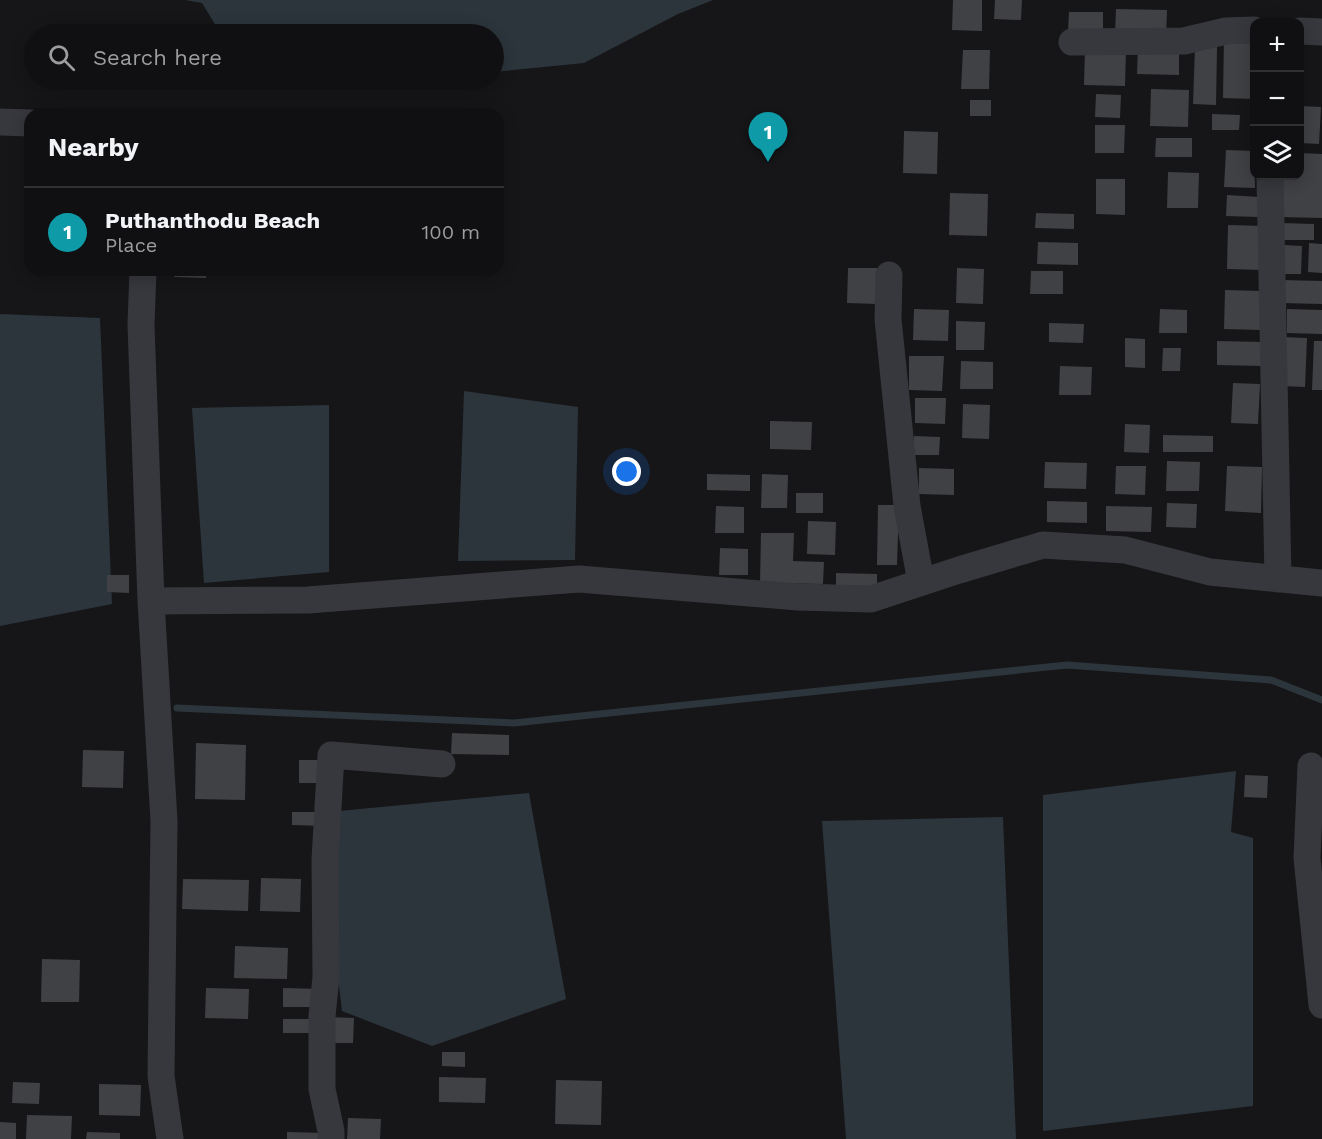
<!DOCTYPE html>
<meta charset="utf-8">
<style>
body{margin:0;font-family:"Work Sans",sans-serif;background:#19191b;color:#f1f3f6}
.controls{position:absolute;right:18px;top:18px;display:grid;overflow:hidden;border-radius:12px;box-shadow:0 3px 15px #0003}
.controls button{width:54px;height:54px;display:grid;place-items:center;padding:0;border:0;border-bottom:2px solid #303032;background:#101012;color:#f1f3f6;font:30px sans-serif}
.you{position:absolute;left:627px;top:472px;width:21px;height:21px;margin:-15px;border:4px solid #fff;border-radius:50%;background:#1a73e8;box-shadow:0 0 0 9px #1a73e833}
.badge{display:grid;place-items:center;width:39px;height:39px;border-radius:50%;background:#ea580c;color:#fff;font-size:20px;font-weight:700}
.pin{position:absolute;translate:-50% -50px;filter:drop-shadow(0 2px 3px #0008)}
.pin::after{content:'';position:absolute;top:32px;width:21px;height:18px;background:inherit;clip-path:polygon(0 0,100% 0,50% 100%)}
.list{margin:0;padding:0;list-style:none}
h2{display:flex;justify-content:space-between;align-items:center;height:78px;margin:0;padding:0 24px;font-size:26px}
h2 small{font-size:20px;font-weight:400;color:#9c9d9f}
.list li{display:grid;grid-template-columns:39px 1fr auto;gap:18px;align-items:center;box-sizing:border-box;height:90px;padding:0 24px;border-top:2px solid #303032}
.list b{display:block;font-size:22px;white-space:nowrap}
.list p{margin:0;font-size:20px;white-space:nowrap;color:#9c9d9f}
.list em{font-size:20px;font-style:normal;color:#9c9d9f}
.icon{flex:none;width:33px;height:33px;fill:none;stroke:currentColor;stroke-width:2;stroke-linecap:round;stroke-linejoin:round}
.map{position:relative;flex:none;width:1322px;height:1139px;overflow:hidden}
.search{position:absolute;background:#101012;box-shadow:0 3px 15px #0003;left:24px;top:24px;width:480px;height:66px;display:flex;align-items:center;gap:15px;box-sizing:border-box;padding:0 21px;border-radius:33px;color:#9c9d9f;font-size:22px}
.panel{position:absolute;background:#101012;box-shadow:0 3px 15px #0003;left:24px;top:108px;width:480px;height:168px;border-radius:18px}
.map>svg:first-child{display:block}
.water{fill:#2c353c}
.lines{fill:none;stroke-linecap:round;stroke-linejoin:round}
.stream{stroke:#2c353c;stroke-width:7}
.building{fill:#404145}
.minor{stroke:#37383d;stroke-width:27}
</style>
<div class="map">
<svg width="1322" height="1139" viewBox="0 0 1322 1139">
<rect width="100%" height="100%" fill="#161618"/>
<path class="water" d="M 185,0 L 713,0 L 678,14 L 584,63 L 494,72 L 494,34 L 221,34 L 202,3 Z
M 0,314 L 100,318 L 112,604 L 0,626 Z
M 464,391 L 578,407 L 575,560 L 458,561 Z
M 329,405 L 329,572 L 204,583 L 192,408 Z
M 1236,771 L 1231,832 L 1253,838 L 1253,1106 L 1043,1131 L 1043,795 Z
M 529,793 L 566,999 L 432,1046 L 342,1011 L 318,813 Z
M 1003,817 L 1016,1139 L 846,1139 L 822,821 Z"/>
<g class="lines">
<path class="stream" d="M 177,708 L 514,723 L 1067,665 L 1271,680 L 1322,700"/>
</g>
<path class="building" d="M 953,0 L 982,0 L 982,31 L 952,30 Z
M 995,0 L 1022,0 L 1021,20 L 994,19 Z
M 1116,9 L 1167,10 L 1166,36 L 1115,35 Z
M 1069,12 L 1103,12 L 1103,32 L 1068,31 Z
M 1224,35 L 1254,36 L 1254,99 L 1223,98 Z
M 1138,46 L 1179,47 L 1179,75 L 1137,74 Z
M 1195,46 L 1217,47 L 1216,105 L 1193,104 Z
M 1085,48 L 1126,49 L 1125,86 L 1084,85 Z
M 963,50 L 990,50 L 989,89 L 961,89 Z
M 1151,89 L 1189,90 L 1188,127 L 1150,126 Z
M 1096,94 L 1121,95 L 1120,118 L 1095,117 Z
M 970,100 L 991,100 L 991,116 L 970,116 Z
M 1300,106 L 1321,107 L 1319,144 L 1300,143 Z
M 1212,114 L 1240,115 L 1239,130 L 1212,130 Z
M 1095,125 L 1125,125 L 1124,153 L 1095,153 Z
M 904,131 L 938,132 L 937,174 L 903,173 Z
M 1156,138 L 1192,138 L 1192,157 L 1155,157 Z
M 1226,150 L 1254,151 L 1255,188 L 1224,187 Z
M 1300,153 L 1322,154 L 1322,218 L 1280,217 L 1282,176 L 1300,176 Z
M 1168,172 L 1199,173 L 1198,208 L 1167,208 Z
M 1096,179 L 1125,179 L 1125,215 L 1096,214 Z
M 950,193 L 988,194 L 987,236 L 949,235 Z
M 1227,195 L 1259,197 L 1258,217 L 1226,216 Z
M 1036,213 L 1074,214 L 1074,229 L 1035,228 Z
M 1281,223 L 1314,224 L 1314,240 L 1280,240 Z
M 1228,225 L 1266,226 L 1264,270 L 1227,269 Z
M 1038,242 L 1078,243 L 1078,265 L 1037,264 Z
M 1309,243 L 1322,244 L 1322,273 L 1308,272 Z
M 1283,245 L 1302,246 L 1301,274 L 1282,274 Z
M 848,268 L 877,268 L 877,304 L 847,303 Z
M 957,268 L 984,269 L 983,304 L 956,303 Z
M 174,270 L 207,270 L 206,278 L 174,277 Z
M 1031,271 L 1063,271 L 1063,294 L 1030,294 Z
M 1281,280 L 1322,281 L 1322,304 L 1281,303 Z
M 1225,290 L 1263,291 L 1261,330 L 1224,329 Z
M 914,309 L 949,310 L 948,341 L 913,340 Z
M 1160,309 L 1187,310 L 1187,333 L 1159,333 Z
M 1287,309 L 1322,310 L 1322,334 L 1287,333 Z
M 956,321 L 985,322 L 984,350 L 956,350 Z
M 1049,323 L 1084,324 L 1083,343 L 1049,342 Z
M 1281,337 L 1307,338 L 1305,387 L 1280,386 Z
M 1125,338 L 1145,339 L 1145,368 L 1125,367 Z
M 1217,341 L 1263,342 L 1262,366 L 1217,365 Z
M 1314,341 L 1322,341 L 1322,390 L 1312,390 Z
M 1163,348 L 1181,348 L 1180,371 L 1162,371 Z
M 909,356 L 944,356 L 942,391 L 909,390 Z
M 961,361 L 993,362 L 993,389 L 960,389 Z
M 1060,366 L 1092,367 L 1091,395 L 1059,395 Z
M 1233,383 L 1260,384 L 1258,424 L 1231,423 Z
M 915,398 L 946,398 L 945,424 L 915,423 Z
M 963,404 L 990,405 L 989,439 L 962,438 Z
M 770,421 L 812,422 L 811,450 L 770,449 Z
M 1125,424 L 1150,425 L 1149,453 L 1124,452 Z
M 1163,435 L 1213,436 L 1213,452 L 1163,452 Z
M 914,436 L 940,437 L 939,455 L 914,455 Z
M 1167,461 L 1200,462 L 1199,491 L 1166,491 Z
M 1045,462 L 1087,463 L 1086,489 L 1044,488 Z
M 1116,466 L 1146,466 L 1145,495 L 1115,494 Z
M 1227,466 L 1262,467 L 1261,513 L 1225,511 Z
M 919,468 L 954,469 L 954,495 L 919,494 Z
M 707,474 L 750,475 L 750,491 L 707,490 Z
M 762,474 L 788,475 L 787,508 L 761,508 Z
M 796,493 L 823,493 L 823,513 L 796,513 Z
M 1047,501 L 1087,502 L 1087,523 L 1047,522 Z
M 1167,503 L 1197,504 L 1196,528 L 1166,527 Z
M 878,505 L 899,505 L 897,565 L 877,565 Z
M 716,506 L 744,507 L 744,533 L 715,533 Z
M 1106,506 L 1152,507 L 1151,532 L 1106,531 Z
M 808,521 L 836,522 L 835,555 L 807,554 Z
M 761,533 L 794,533 L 793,561 L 824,562 L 823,584 L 760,583 Z
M 720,548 L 748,549 L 748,575 L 719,575 Z
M 836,573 L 877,574 L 877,587 L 836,586 Z
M 107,575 L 129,575 L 129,593 L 107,592 Z
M 452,733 L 509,735 L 509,755 L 451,754 Z
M 196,743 L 246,745 L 245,800 L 195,799 Z
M 83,750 L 124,751 L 123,788 L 82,787 Z
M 299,760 L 326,760 L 325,783 L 299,783 Z
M 1245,775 L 1268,776 L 1267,798 L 1244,797 Z
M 292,812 L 324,812 L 324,826 L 292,825 Z
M 261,878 L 301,879 L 300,912 L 260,911 Z
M 183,879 L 249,880 L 248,911 L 182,909 Z
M 235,946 L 288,948 L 287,979 L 234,978 Z
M 42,959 L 80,960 L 79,1002 L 41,1002 Z
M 206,988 L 249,989 L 248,1019 L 205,1018 Z
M 283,988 L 320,989 L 320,1007 L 283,1007 Z
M 327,1017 L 354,1018 L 353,1043 L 326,1043 Z
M 283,1019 L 316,1019 L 316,1033 L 283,1033 Z
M 442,1052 L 465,1052 L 465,1067 L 442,1066 Z
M 439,1077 L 486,1078 L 485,1103 L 439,1102 Z
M 556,1080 L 602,1081 L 601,1125 L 555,1124 Z
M 13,1082 L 40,1083 L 39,1104 L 12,1103 Z
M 99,1084 L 141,1085 L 140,1116 L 99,1115 Z
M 27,1115 L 72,1116 L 71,1139 L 26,1139 Z
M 348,1118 L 381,1119 L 380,1139 L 347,1139 Z
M 0,1122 L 16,1123 L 16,1139 L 0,1139 Z
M 87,1132 L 120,1133 L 120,1139 L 86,1139 Z
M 287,1132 L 325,1133 L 325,1139 L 287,1139 Z"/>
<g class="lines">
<path class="minor" d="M 1300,31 L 1322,32
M 1072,42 L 1184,41 L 1226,31 L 1254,30
M 0,122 L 30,123
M 1270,176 L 1278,579
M 143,270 L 141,325 L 151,601 L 164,821 L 161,1076 L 170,1139
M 889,275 L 888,319 L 907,506 L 921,582
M 151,601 L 308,600 L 579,579 L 798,597 L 871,599 L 959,570 L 1043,545 L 1125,550 L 1210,572 L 1322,583
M 1311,766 L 1307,858 L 1322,1005
M 331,1139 L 331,1131 L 322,1089 L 322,1016 L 326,977 L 325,860 L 331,755 L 442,764"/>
</g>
</svg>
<div class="controls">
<button>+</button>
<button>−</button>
<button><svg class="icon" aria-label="layers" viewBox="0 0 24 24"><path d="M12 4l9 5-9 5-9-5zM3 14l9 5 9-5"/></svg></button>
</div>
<div class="you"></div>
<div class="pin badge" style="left:768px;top:162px;background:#0f9aa8">1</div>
<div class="search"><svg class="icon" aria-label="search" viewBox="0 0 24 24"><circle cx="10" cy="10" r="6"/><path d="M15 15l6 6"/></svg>Search here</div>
<section class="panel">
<h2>Nearby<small></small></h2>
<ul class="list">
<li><span class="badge" style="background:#0f9aa8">1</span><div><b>Puthanthodu Beach</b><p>Place</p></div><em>100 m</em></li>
</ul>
</section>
</div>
